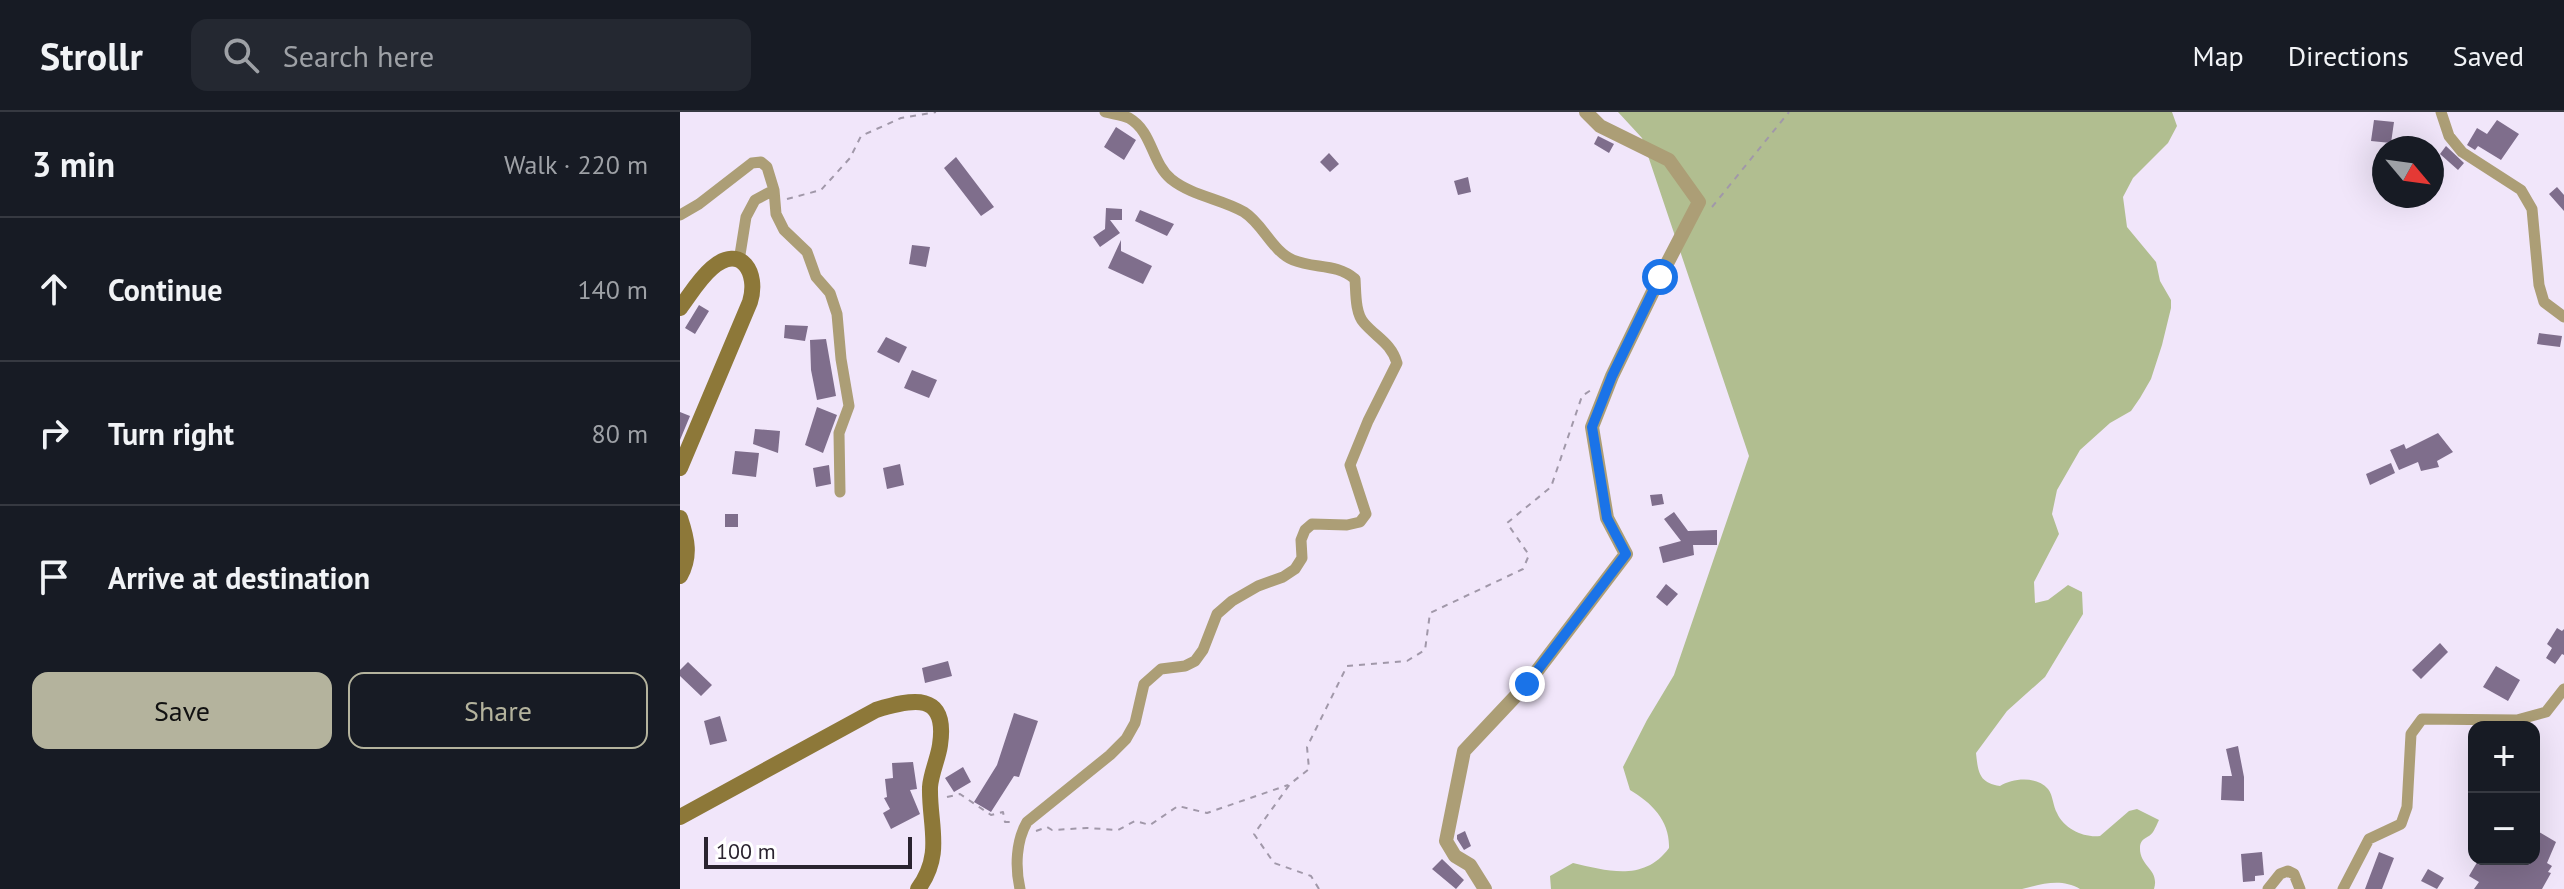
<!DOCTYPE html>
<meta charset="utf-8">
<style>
body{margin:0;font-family:"PT Sans",sans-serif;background:#242831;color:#f1f3f6}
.controls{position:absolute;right:24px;bottom:24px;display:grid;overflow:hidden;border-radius:16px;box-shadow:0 8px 32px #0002}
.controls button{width:72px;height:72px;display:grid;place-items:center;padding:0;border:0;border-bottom:2px solid #363941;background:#171b24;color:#f1f3f6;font:40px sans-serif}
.compass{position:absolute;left:1692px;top:24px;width:72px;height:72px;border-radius:50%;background:#171b24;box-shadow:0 8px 32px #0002;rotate:119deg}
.scale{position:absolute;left:24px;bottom:20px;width:208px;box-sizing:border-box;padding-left:8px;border:4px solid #2a232f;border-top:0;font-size:22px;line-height:28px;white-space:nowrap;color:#2a232f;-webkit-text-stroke:6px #fff;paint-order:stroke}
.stop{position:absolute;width:24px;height:24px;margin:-18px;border:6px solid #1a73e8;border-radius:50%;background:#fff}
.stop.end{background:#1a73e8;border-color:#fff;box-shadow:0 2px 8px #0008}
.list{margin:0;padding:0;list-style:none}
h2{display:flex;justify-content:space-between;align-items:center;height:104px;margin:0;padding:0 32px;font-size:34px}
h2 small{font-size:26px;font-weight:400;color:#9ea1a6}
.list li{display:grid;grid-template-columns:52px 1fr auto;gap:24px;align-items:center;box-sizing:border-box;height:144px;padding:0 32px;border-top:2px solid #363941}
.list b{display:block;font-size:30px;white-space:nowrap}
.list em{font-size:26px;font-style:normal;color:#9ea1a6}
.actions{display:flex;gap:16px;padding:24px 32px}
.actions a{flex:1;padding:18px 0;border:2px solid #b4b39d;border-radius:16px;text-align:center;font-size:28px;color:#b4b39d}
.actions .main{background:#b4b39d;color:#111}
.icon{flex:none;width:44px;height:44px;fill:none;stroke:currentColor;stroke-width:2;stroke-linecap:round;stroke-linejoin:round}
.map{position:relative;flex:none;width:1884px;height:777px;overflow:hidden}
header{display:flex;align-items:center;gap:48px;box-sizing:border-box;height:112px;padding:0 40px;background:#171b24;border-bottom:2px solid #363941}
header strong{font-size:38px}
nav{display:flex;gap:44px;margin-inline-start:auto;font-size:28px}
.search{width:560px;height:72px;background:#242831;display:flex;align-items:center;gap:20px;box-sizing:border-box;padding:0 28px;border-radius:16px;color:#9ea1a6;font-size:30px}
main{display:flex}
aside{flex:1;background:#171b24}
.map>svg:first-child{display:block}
.green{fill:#b1be90}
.building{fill:#7f6e8c}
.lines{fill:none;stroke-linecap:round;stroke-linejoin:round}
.path{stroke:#a198a9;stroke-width:2;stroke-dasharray:6 6;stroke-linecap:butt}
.minor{stroke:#ac9e76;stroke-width:11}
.tertiary{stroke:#ac9e76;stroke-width:14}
.secondary{stroke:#8d7839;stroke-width:16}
.route{stroke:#1a73e8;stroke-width:10}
</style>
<header>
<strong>Strollr</strong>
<div class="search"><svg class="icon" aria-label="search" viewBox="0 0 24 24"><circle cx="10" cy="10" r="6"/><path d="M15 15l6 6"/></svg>Search here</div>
<nav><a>Map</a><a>Directions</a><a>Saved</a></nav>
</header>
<main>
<aside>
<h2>3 min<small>Walk · 220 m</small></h2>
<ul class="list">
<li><svg class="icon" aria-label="ahead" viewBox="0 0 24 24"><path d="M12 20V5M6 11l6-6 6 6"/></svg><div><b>Continue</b></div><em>140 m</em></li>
<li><svg class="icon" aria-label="right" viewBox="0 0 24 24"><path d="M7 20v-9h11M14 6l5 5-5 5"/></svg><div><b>Turn right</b></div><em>80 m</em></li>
<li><svg class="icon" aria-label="arrive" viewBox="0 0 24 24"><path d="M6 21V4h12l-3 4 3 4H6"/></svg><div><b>Arrive at destination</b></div></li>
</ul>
<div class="actions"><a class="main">Save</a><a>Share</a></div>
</aside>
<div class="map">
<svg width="1884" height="777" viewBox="0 0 1884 777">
<rect width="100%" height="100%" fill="#f1e6fa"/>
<path class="green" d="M 938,0 L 1492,0 L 1497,14 L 1488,31 L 1453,66 L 1443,85 L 1447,115 L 1476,150 L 1480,169 L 1491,188 L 1491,196 L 1482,233 L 1471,267 L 1460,286 L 1451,299 L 1430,311 L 1400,338 L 1377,378 L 1372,402 L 1379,422 L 1354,470 L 1355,491 L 1368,488 L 1388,473 L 1402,480 L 1403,502 L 1365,565 L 1327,599 L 1296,641 C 1298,660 1299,671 1320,674 C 1333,666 1357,664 1368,677 C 1373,683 1373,694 1377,701 C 1384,717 1404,726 1420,724 L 1449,699 L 1457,697 L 1479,708 C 1478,710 1474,719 1473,720 C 1468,727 1461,725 1460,735 C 1459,755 1480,757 1474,777 L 1400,777 C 1381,766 1362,772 1342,777 L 871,777 L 870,764 L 893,751 C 928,759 964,770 989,736 C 990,709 972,691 950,678 L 943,655 L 967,608 L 994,563 L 1069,344 L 962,26 Z"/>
<path class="building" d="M 1694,8 L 1714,10 L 1711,31 L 1691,29 Z
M 1817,8 L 1839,22 L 1821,48 L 1798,34 L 1795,38 L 1787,33 L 1797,16 L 1807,22 Z
M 436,15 L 456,28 L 444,48 L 424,35 Z
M 918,24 L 934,32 L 929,41 L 914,32 Z
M 1766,34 L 1784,51 L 1778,58 L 1760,42 Z
M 649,41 L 659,52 L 650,60 L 640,50 Z
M 276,45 L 314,95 L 301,104 L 264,56 Z
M 788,65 L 791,80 L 778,83 L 774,69 Z
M 1877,75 L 1884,83 L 1884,99 L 1869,82 Z
M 426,96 L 442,97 L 442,108 L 430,108 L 440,121 L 420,135 L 413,125 L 425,117 Z
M 460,98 L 494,112 L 487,124 L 455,109 Z
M 441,128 L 441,139 L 472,154 L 463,172 L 428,156 Z
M 232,133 L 250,135 L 246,155 L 229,152 Z
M 19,193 L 29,199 L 15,222 L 5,216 Z
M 105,213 L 128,214 L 125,229 L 104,226 Z
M 1859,221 L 1882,224 L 1880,235 L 1857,232 Z
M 206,225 L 227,235 L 219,251 L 197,240 Z
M 146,227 L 156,284 L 137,288 L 131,258 L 130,228 Z
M 232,258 L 257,268 L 249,286 L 224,276 Z
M 137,295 L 157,303 L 143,341 L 125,333 Z
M 0,300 L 10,304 L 0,328 Z
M 75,317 L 100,319 L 98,341 L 73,332 Z
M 1758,321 L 1773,340 L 1757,349 L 1759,355 L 1741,359 L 1738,350 L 1719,358 L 1710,338 L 1724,332 L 1726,337 Z
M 55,339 L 79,341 L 76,365 L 52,362 Z
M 1711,351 L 1715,361 L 1690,373 L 1686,362 Z
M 220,352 L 224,373 L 207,377 L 203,356 Z
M 149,353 L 151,372 L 136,375 L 133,356 Z
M 982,382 L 984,392 L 972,394 L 970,383 Z
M 994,400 L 1008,419 L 1037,418 L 1037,433 L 1013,433 L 1014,443 L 983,451 L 979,435 L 1001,429 L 984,407 Z
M 45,402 L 58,402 L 58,415 L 45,415 Z
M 986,472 L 998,482 L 987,494 L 976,485 Z
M 1877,516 L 1882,519 L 1884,517 L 1884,543 L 1882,542 L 1875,552 L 1866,546 L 1872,536 L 1867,532 Z
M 1760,531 L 1768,540 L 1741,567 L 1732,558 Z
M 268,549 L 272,564 L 245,571 L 242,556 Z
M 8,550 L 32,573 L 21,584 L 0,564 L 0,558 Z
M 1816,554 L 1840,568 L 1828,589 L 1803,575 Z
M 334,601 L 358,609 L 339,665 L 334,664 L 311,700 L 294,690 L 317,653 Z
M 40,604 L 47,629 L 30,633 L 24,609 Z
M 1558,634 L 1564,665 L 1564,689 L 1541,688 L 1542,664 L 1552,664 L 1546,637 Z
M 233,650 L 237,677 L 230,678 L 240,702 L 211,717 L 203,701 L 210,697 L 204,686 L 207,685 L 205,667 L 213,666 L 212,651 Z
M 283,655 L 291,670 L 274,680 L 265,666 Z
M 1854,717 L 1876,730 L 1867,751 L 1872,754 L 1868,760 L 1871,761 L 1862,777 L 1794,777 L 1799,770 L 1789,764 L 1799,747 L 1854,747 Z
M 785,719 L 791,734 L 784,738 L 777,727 L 777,723 Z
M 1582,740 L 1584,763 L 1575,764 L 1575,769 L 1563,770 L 1561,742 Z
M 1699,740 L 1714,746 L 1702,777 L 1685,777 Z
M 762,747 L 784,768 L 776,777 L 752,757 Z
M 1748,757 L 1764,766 L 1757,777 L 1741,769 Z"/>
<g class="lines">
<path class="path" d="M 107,87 L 141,78 L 170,46 L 181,24 L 221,6 L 256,0
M 1032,95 L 1109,0
M 267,685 L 280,682 L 311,703 L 323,700 L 325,710 L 333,710
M 356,719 L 367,715 L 372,718 L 407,716 L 438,718 L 455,709 L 470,713 L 498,694 L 527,701 L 608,673
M 639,777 L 631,764 L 594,751 L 574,722 L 610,672 L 629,657 L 627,635 L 667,554 L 727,549 L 745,538 L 750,501 L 843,457 L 849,443 L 827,411 L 871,375 L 902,284 L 911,278"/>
<path class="minor" d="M 1761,0 L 1769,24 L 1782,40 L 1841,78 L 1852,97 L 1859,173 L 1864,190 L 1884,205
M 94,78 L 96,102 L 104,118 L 127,140 L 136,165 L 150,181 L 157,202 L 161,247 L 169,294 L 159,321 L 160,380
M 0,103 L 19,92 L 72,51 L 81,50 L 87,55 L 94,78 L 75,88 L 66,105 L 59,149
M 340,777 C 335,755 336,729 347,710 L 430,643 L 446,627 L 455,611 L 464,572 L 481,557 L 505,554 L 515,549 L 523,538 L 537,502 L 552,489 L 578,474 L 603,465 L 615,457 L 622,446 L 621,428 L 625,418 L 632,412 L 667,413 L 680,410 L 686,402 L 670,353 L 688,309 L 717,251 C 711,231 697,226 684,211 C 675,201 676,181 675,167 C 656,151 635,157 613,148 C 592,139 583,112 564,100 C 542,87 512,84 491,67 C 471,50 473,20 449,6 C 443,3 433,2 425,0
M 1588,777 L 1600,762 L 1608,759 L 1614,762 L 1620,777
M 1663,777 L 1689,727 L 1721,712 L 1727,695 L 1731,622 L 1742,607 L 1837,608 L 1866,600 L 1884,577"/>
<path class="tertiary" d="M 805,777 L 790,753 L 775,744 L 766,729 L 784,639 L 847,572 L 946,442 L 927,406 L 912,315 L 932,264 L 980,165 L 1019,90 L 989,48 L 920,14 L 906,0"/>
<path class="secondary" d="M 0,196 C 10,183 19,167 32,156 C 61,131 79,161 70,190 L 0,356
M 0,406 C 7,427 11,444 0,464
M 0,705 L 196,598 C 232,587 268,579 260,633 C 258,647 251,661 250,675 C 249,713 264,742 238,777"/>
</g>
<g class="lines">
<path class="route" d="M 847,572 L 946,442 L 927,406 L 912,315 L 932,264 L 980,165"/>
</g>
</svg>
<div class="controls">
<button>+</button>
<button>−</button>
</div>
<svg class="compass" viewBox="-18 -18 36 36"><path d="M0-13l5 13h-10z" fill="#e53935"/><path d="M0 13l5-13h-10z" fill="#9ea1a6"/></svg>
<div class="scale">100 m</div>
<div class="stop" style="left:980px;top:165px"></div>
<div class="stop end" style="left:847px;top:572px"></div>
</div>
</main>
